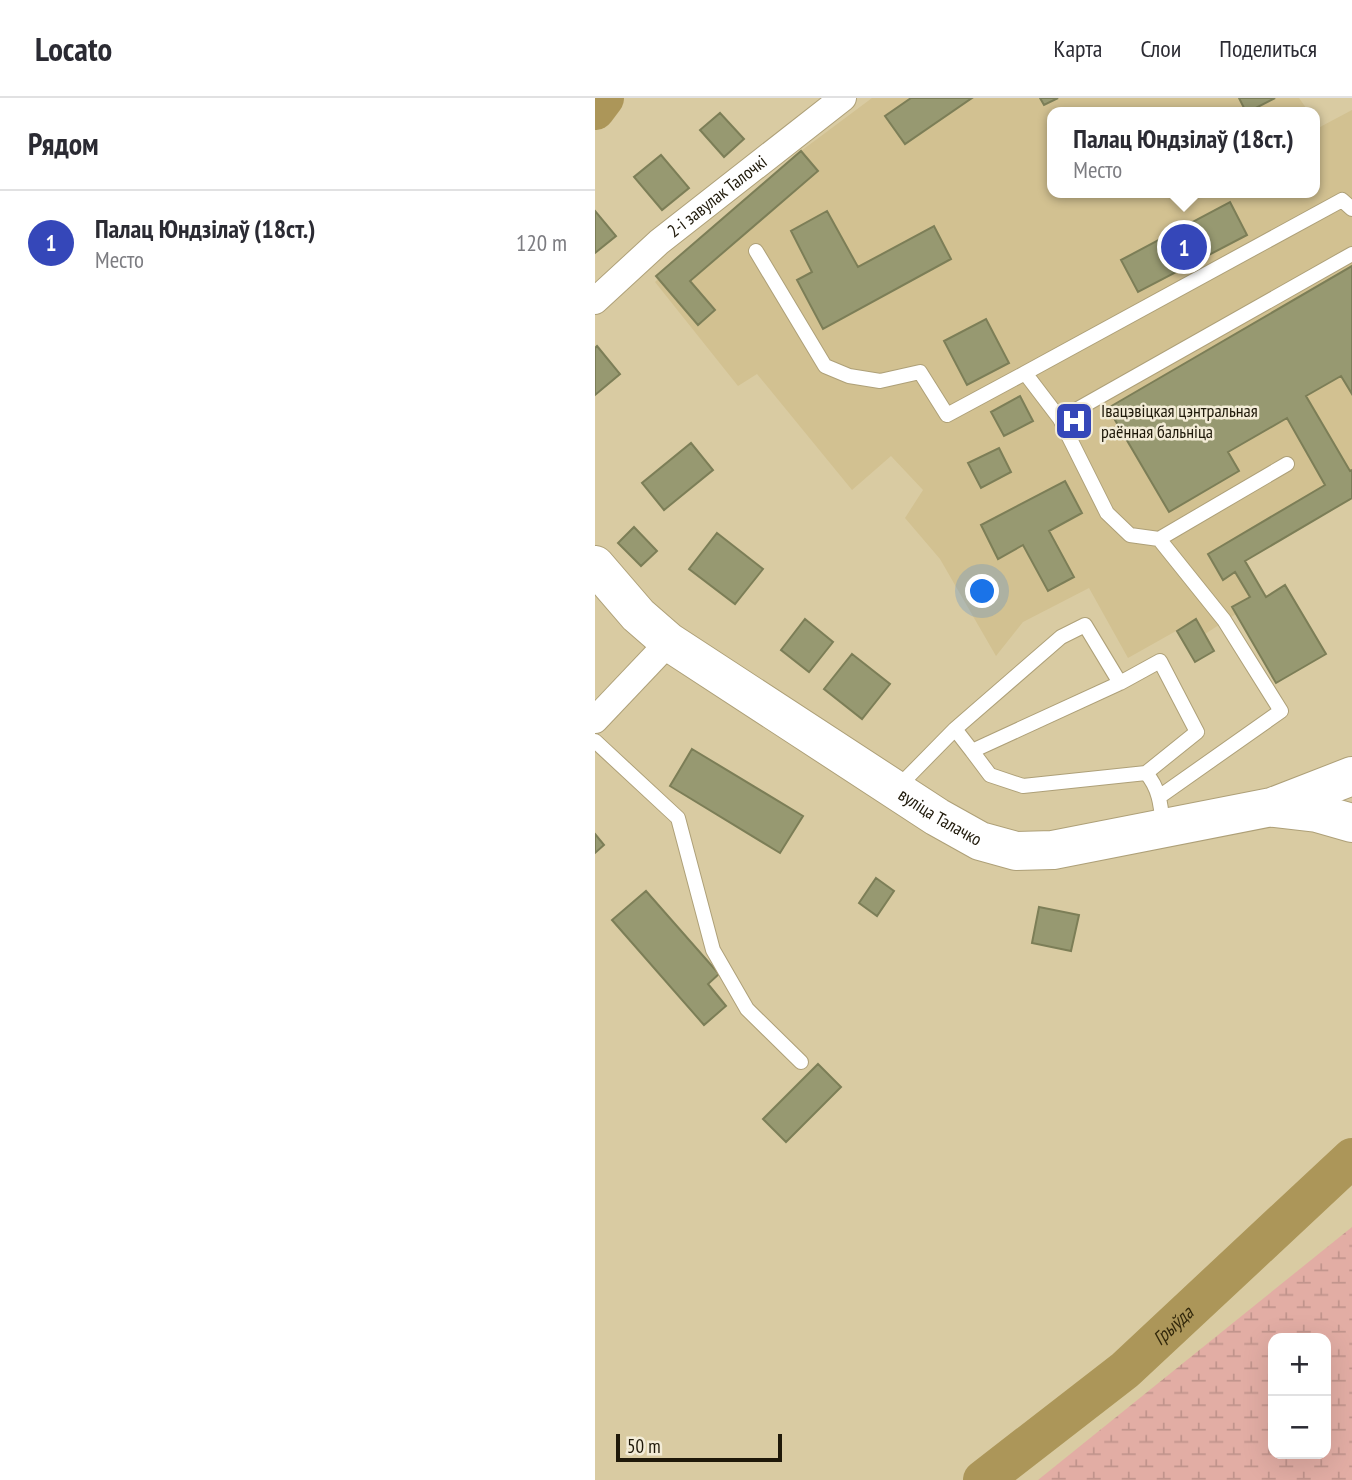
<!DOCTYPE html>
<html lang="ru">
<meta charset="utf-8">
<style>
body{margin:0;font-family:"PT Sans Narrow",sans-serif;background:#f7f7f7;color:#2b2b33}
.controls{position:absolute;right:21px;bottom:21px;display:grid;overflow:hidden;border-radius:14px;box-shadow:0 7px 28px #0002}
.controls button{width:63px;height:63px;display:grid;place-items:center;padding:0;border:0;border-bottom:2px solid #e1e1e2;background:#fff;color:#2b2b33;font:35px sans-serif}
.scale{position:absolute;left:21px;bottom:18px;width:166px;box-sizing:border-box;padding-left:7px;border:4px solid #1e1809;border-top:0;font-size:19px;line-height:24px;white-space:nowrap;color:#1e1809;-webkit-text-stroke:5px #f3ecd7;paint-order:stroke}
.you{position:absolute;left:388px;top:494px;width:24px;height:24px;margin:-18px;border:5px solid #fff;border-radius:50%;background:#1a73e8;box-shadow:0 0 0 10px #1a73e833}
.badge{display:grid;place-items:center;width:46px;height:46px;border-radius:50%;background:#3547b9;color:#fff;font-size:23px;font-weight:700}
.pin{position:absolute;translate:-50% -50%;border:4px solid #fff;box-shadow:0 2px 7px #0006}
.popup{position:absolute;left:452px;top:9px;width:273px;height:91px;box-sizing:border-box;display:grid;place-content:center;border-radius:14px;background:#fff;filter:drop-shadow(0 2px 5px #0005);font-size:23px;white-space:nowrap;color:#7c7c81}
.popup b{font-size:26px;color:#2b2b33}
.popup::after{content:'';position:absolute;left:50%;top:100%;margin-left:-14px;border:14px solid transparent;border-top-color:#fff}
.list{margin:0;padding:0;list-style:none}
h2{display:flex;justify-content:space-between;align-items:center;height:91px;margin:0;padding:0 28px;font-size:30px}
h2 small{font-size:23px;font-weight:400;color:#7c7c81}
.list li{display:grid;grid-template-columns:46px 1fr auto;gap:21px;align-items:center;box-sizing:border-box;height:105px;padding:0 28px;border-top:2px solid #e1e1e2}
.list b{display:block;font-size:26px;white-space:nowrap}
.list p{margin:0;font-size:23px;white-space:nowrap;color:#7c7c81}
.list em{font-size:23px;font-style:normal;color:#7c7c81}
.map{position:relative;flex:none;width:757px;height:1382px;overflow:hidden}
header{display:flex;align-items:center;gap:42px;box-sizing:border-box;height:98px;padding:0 35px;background:#fff;border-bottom:2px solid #e1e1e2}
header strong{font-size:33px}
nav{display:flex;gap:38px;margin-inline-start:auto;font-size:24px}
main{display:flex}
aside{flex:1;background:#fff}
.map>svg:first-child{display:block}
.built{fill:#d2c191}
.wetland{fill:url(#wetland-marsh);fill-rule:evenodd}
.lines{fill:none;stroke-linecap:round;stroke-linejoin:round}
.river{stroke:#ac9659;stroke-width:40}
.building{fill:#979971;stroke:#7c7e57;stroke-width:2}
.lane-casing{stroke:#aea078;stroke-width:16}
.street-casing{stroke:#aea078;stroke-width:28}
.secondary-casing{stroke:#aea078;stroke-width:40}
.lane{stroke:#fff;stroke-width:14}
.street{stroke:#fff;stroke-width:26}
.secondary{stroke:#fff;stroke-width:38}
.labels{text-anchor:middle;stroke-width:5;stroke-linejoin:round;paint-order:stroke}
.street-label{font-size:18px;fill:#1e1809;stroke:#f3ecd7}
.poi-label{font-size:18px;fill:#1e1809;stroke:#f3ecd7;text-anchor:start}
.water-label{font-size:19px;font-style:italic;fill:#32280b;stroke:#f3ecd7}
</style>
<header>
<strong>Locato</strong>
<nav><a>Карта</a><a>Слои</a><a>Поделиться</a></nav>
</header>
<main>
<aside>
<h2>Рядом<small></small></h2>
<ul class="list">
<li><span class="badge">1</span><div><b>Палац Юндзілаў (18ст.)</b><p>Место</p></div><em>120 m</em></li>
</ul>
</aside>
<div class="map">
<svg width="757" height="1382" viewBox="0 0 757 1382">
<defs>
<pattern id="wetland-marsh" width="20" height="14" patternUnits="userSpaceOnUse" patternTransform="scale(1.75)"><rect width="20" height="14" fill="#e2ada4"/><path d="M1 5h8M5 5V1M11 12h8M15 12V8" fill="none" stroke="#c1948c"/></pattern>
</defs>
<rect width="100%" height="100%" fill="#d9cba2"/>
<path class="built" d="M 277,0 L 704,0 L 714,14 L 458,14 L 458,95 L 720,95 L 720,23 L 725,29 L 757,12 L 757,400 L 650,463 L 671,498 L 690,487 L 731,556 L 681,585 L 641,516 L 610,536 L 619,553 L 600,564 L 581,533 L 533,560 L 494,490 L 428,524 L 401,558 L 345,461 L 310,420 L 328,392 L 296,358 L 257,392 L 162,276 L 143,288 L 60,184 L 63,181 L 61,178 L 206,53 Z"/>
<path class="wetland" d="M 757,1129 L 757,1382 L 443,1382 ZM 678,1240 L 731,1240 L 731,1356 L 678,1356 Z"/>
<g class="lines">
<g class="river">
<path d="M 0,12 L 9,0"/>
<path id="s1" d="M 388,1382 L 530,1272 L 757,1060"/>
</g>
</g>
<path class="building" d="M 316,0 L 377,0 L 310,46 L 290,18 Z
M 445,0 L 463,0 L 449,7 Z
M 644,0 L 680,0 L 653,14 L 651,14 Z
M 125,15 L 149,41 L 129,59 L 105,32 Z
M 206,53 L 223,73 L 95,183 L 120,212 L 103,227 L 61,178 Z
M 66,57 L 94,90 L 67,112 L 39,79 Z
M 635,104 L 652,137 L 543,194 L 526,162 Z
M 0,113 L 21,138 L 0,155 Z
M 232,113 L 263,169 L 339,128 L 356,161 L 228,231 L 202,182 L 217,174 L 196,133 Z
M 757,168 L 757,296 L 746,278 L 711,298 L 755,373 L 757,372 L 757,400 L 650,463 L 671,499 L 690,487 L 731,556 L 681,585 L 637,509 L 655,499 L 640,474 L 628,482 L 613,456 L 730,387 L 692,320 L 633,354 L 644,373 L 574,414 L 513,310 Z
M 391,221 L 414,265 L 372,287 L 349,243 Z
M 2,248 L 25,276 L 0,297 L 0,250 Z
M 425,298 L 438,323 L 409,338 L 396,314 Z
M 96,345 L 118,372 L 69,412 L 47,385 Z
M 404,350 L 416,374 L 386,390 L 373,365 Z
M 470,383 L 487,415 L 454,433 L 479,479 L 453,493 L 428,447 L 403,461 L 386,427 Z
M 39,429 L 62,453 L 46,468 L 23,445 Z
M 122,435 L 168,471 L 140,506 L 94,471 Z
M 210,521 L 238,544 L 214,574 L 186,552 Z
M 601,521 L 619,553 L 600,564 L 582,533 Z
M 257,556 L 295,586 L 267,621 L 229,591 Z
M 97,651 L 208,718 L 185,755 L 75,688 Z
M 0,736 L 9,747 L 0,755 Z
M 281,780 L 299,793 L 282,818 L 264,805 Z
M 51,793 L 124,876 L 113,886 L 131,908 L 109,927 L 17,822 Z
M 444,809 L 484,817 L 476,853 L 437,845 Z
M 223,966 L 246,989 L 191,1044 L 168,1021 Z"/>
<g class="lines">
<defs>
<path id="lane" d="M 161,153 L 230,268 L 254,278 L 285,283 L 325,274 L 352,317 L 430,275
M 465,321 L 757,156
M 564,441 L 692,366
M 360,631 L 377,653 L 525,585 L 565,563 L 602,634 L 551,675 C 565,691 566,709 568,729
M 0,643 L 83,720 L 118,852 L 152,911 L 206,964
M 377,653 L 395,677 L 428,688 L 551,675
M 302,690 L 360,631 L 466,539 L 490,527 L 525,585
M 564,699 L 686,613 L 629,522 L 564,441 L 535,437 L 512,415 L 465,321 L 430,275 L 747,102 L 757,111"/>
<g id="street">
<path id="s2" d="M 0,203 L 64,144 L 248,0"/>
<path d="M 0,622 L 74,544"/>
</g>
<g id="secondary">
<path id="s3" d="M 0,467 L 43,517 L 74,544 L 342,719 L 385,743 L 421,753 L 458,752 L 677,709 L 757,678"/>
<path d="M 679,710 L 722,715 L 757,725"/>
</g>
</defs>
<use href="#lane" class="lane-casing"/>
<use href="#street" class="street-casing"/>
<use href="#secondary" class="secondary-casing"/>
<use href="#lane" class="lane"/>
<use href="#street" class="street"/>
<use href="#secondary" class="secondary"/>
</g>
<defs>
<symbol id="hospital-square" viewBox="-11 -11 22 22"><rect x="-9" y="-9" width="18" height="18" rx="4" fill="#3547b9" stroke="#f3ecd7"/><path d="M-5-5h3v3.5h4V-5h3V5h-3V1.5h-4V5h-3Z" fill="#fff"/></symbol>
</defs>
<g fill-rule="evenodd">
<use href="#hospital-square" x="457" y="301" width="44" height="44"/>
</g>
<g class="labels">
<g class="street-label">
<text dy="6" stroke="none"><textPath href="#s2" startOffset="161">2-і завулак Талочкі</textPath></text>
<text dy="6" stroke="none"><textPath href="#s3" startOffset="430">вуліца Талачко</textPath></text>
</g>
<g class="poi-label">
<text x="506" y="319">Івацэвіцкая цэнтральная<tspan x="506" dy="21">раённая бальніца</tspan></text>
</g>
<g class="water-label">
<text dy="7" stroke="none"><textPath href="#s1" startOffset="245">Грыўда</textPath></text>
</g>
</g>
</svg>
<div class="controls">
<button>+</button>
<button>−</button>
</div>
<div class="scale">50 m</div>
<div class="you"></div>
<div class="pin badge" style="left:589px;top:149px">1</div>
<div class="popup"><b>Палац Юндзілаў (18ст.)</b>Место</div>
</div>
</main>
